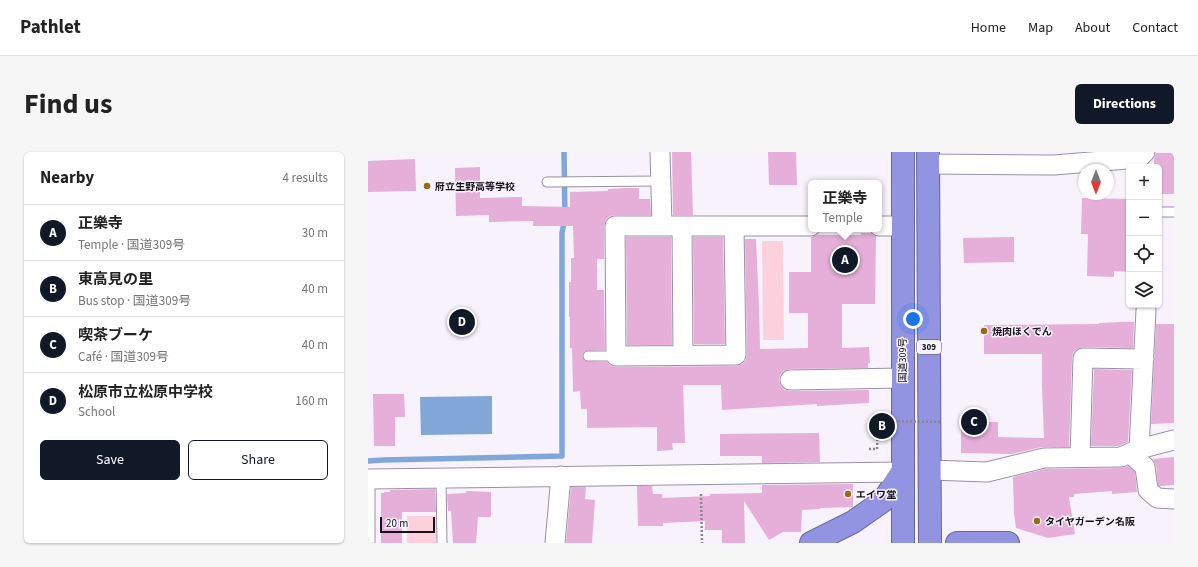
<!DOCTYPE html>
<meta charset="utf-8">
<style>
body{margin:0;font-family:"Source Sans 3","Noto Sans JP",sans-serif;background:#f6f6f6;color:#222}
.controls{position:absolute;right:12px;top:12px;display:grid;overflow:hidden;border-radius:6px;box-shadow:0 1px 3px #0004}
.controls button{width:36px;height:36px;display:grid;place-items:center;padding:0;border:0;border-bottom:1px solid #e0e0e0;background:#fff;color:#222;font:20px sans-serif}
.compass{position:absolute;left:710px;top:12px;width:36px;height:36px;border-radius:50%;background:#fff;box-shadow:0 1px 3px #0004;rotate:180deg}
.scale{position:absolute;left:12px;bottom:10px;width:55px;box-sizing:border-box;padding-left:4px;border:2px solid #141018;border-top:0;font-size:11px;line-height:14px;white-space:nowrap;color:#141018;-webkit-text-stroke:3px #f7f2fc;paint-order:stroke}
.you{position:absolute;left:545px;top:167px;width:14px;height:14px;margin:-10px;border:3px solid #fff;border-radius:50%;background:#1a73e8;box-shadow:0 0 0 6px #1a73e833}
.badge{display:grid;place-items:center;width:26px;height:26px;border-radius:50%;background:#111827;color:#fff;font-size:13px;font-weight:700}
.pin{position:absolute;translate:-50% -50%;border:2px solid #fff;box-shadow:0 1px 4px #0006}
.popup{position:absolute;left:440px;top:28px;width:74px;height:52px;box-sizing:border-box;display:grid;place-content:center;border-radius:6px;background:#fff;filter:drop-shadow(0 1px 3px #0005);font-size:13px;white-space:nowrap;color:#767676}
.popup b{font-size:15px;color:#222}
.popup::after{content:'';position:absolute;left:50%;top:100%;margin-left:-8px;border:8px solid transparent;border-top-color:#fff}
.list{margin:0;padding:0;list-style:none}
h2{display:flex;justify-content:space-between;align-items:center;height:52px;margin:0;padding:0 16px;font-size:17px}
h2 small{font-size:13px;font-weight:400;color:#767676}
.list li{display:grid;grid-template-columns:26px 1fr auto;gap:12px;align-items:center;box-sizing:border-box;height:56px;padding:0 16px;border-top:1px solid #e0e0e0}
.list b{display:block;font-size:15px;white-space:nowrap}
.list p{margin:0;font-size:13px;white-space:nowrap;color:#767676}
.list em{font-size:13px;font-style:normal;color:#767676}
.actions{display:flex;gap:8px;padding:12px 16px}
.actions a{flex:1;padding:9px 0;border:1px solid #111827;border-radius:6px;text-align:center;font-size:14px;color:#111827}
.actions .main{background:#111827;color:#fff}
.icon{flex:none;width:22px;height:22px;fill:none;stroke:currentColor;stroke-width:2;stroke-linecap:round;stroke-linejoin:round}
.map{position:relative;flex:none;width:806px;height:391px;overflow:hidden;border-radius:6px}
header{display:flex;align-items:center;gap:24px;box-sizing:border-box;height:56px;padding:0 20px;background:#fff;border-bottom:1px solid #e0e0e0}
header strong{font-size:19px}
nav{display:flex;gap:22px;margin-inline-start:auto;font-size:14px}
.intro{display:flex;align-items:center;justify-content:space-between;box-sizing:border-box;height:96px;padding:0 24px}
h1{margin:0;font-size:28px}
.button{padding:10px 18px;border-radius:6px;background:#111827;color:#fff;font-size:14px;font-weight:700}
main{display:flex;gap:24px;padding:0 24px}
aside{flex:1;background:#fff;border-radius:6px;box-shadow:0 1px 3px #0004}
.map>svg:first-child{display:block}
.green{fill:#fcd0dc}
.water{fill:#81a6d8}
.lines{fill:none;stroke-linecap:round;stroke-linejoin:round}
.stream{stroke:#81a6d8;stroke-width:5.5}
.building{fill:#e5afda}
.lane-casing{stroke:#9b90a6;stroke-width:11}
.street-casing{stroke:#9b90a6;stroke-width:21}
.highway-casing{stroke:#66669b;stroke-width:24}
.path{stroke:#89858e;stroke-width:2.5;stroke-dasharray:2 2;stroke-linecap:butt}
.lane{stroke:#fff;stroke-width:9}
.street{stroke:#fff;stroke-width:19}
.highway{stroke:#9294e2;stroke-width:22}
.path-bridge{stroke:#89858e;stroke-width:2.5;stroke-dasharray:2 2;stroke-linecap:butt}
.poi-dot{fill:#976a18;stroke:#f7f2fc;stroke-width:1.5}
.labels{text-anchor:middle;stroke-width:3;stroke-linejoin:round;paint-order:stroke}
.shield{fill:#f7f2fc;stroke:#58545c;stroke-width:1}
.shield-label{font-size:9px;font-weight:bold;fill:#141018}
.poi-label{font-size:10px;font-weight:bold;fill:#141018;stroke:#f7f2fc;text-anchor:start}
.street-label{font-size:10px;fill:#141018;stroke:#f7f2fc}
</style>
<header>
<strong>Pathlet</strong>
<nav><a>Home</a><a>Map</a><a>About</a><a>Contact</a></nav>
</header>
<div class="intro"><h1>Find us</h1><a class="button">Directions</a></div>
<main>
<aside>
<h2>Nearby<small>4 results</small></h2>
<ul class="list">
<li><span class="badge">A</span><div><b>正樂寺</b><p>Temple · 国道309号</p></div><em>30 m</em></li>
<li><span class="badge">B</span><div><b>東高見の里</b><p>Bus stop · 国道309号</p></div><em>40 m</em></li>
<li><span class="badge">C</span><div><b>喫茶ブーケ</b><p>Café · 国道309号</p></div><em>40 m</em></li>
<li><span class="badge">D</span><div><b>松原市立松原中学校</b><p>School</p></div><em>160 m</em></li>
</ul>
<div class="actions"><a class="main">Save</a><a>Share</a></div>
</aside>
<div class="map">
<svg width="806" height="391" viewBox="0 0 806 391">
<rect width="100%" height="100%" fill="#f7f2fc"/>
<path class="green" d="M 394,89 L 415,89 L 416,188 L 395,188 Z
M 39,364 L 68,364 L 68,391 L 39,391 Z"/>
<path class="water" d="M 124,244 L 124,282 L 53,283 L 52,245 Z"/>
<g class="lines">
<path class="stream" d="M 0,309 L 15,308 L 194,304 L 194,81 L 197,66 L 196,0"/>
</g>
<path class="building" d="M 304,0 L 323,0 L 325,63 L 305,63 Z
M 400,0 L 428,0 L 429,33 L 401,33 Z
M 788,1 L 806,1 L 806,42 L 791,42 L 791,15 L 786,15 L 786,6 Z
M 47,7 L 48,39 L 0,40 L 0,9 Z
M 112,15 L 112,46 L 154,45 L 154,54 L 202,55 L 202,40 L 240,39 L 240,37 L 258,36 L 271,36 L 271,47 L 282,47 L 283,63 L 247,63 L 242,64 L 238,68 L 236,74 L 236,107 L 229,107 L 229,138 L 236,138 L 237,198 L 217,199 L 215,201 L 214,204 L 217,209 L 239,210 L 243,214 L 248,215 L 368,214 L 374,212 L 378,208 L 379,203 L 377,87 L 388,87 L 391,154 L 392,197 L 440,196 L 440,161 L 421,161 L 421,120 L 443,120 L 443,85 L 449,83 L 493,83 L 493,81 L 503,81 L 508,84 L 507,152 L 474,152 L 474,196 L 501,195 L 502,211 L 500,211 L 500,216 L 422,217 L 416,219 L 412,223 L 411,228 L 413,234 L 417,238 L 422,239 L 501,238 L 501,251 L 449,254 L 449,252 L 354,258 L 353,233 L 315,233 L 317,291 L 304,291 L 305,298 L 289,299 L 289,275 L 219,276 L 219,257 L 213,257 L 212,239 L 205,240 L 204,196 L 202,196 L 202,165 L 201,165 L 201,130 L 203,130 L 203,106 L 206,106 L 205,74 L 165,74 L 165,69 L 121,70 L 121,63 L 88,64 L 87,16 Z
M 714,46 L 761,47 L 761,120 L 746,119 L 746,125 L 719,124 L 720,82 L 713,82 Z
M 258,85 L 303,85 L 304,193 L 259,193 Z
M 325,85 L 355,85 L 357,192 L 326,192 Z
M 646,85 L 646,110 L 596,111 L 595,86 Z
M 753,170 L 766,170 L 765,196 L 715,195 L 709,197 L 705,201 L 704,206 L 701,295 L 674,295 L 644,302 L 593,301 L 593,270 L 630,270 L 630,285 L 676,286 L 674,235 L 674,202 L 616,202 L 616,173 L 731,172 L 731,171 Z
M 788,172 L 806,172 L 806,271 L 783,272 Z
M 726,217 L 764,218 L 760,290 L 751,294 L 723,294 Z
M 5,242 L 36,242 L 37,265 L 27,265 L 27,294 L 6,294 Z
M 451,281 L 452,310 L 394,311 L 394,304 L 352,304 L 352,282 Z
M 806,305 L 806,333 L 792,334 L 790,333 L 788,314 L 785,307 Z
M 760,314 L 767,320 L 769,340 L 744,342 L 744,339 L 706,342 L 706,345 L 701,345 L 707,382 L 680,386 L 648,376 L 646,362 L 645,325 L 677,317 L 753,316 Z
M 485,332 L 485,355 L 452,356 L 452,357 L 434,358 L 433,380 L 415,380 L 401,388 L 376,349 L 377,391 L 354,391 L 354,378 L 337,378 L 337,369 L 295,371 L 295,374 L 270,374 L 269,334 L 284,334 L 285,342 L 294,342 L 294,346 L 342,344 L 342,342 L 394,341 L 394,333 Z
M 203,335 L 218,335 L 217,347 L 227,348 L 224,391 L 198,391 Z
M 67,337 L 68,360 L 34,360 L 34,391 L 13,391 L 13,341 L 16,341 L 16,340 L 22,340 L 22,338 Z
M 98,339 L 123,340 L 123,365 L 110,365 L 108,391 L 85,391 L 83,359 L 80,359 L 79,342 L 98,341 Z"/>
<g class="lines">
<defs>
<path id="lane" d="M 179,30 L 292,29
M 791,60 L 806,60
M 220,204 L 248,204
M 2,327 L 2,391
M 73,327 L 74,391"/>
<path id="street" d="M 292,0 L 294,74
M 560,12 L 686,13 L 771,6 L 777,0
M 314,74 L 315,203
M 366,74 L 368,203 L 248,204 L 247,74 L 443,74
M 511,74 L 534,74
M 422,228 L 534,226
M 771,297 L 778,158
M 762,301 L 777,315 L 780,338 L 789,346 L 806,347
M 712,305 L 715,206 L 776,207
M 562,318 L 619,320 L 676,306 L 753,305 L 771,297 L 806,288
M 0,327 L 534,320
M 187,391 L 193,324"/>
<path id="highway" d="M 560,0 L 562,391
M 443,391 L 485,370 L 515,349 L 534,320
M 535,391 L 535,0
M 589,391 L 640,391"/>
</defs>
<use href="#lane" class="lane-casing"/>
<use href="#street" class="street-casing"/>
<use href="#highway" class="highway-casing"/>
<path class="path" d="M 501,297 L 509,297 L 510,269
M 333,342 L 334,391"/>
<use href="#lane" class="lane"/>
<use href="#street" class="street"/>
<use href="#highway" class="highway"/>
<path class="path-bridge" d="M 510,269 L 573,270"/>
</g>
<g class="poi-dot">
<circle cx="59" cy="34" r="4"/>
<circle cx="616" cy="179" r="4"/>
<circle cx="480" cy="342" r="4"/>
<circle cx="669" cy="369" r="4"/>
</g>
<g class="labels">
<rect class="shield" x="549" y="188" width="24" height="14" rx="3"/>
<g class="shield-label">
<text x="561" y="198">309</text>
</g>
<g class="poi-label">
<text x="67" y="38">府立生野高等学校</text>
<text x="624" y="183">焼肉ほくでん</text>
<text x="488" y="346">エイワ堂</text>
<text x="677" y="373">タイヤガーデン名阪</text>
</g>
<g class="street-label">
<text transform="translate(534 208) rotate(-90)" y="4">国道309号</text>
</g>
</g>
</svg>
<div class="controls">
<button>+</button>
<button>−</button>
<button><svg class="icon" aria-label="locate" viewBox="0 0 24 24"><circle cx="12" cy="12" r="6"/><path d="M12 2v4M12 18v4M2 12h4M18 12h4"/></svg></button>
<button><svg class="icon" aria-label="layers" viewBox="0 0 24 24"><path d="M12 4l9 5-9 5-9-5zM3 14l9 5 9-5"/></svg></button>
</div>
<svg class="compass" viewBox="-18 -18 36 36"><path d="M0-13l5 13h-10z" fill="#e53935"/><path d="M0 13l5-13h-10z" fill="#767676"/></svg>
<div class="scale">20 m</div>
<div class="you"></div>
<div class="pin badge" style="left:477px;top:108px">A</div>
<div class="popup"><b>正樂寺</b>Temple</div>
<div class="pin badge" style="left:514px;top:274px">B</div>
<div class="pin badge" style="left:606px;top:270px">C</div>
<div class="pin badge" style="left:94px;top:170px">D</div>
</div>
</main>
